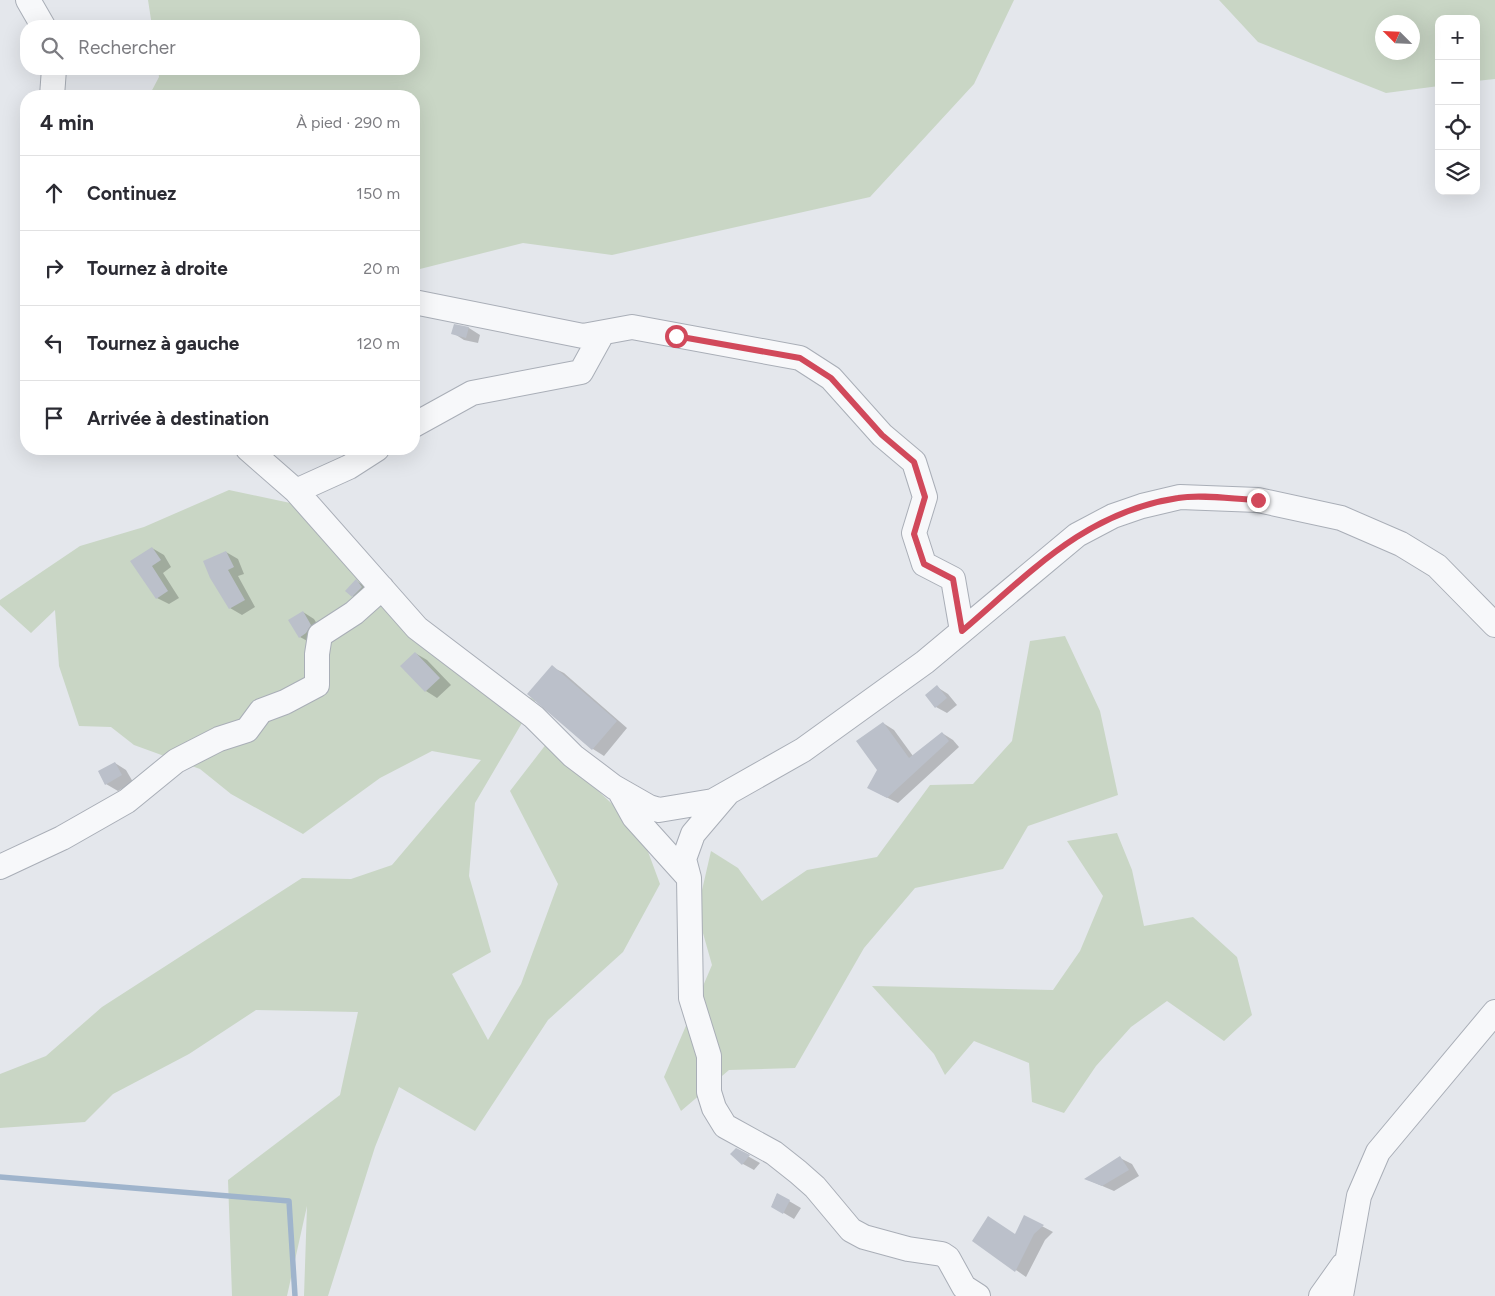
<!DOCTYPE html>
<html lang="fr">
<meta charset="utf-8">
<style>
body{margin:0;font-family:Figtree,sans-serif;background:#f7f7f7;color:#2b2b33}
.controls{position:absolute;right:15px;top:15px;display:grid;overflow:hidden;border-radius:10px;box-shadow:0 5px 20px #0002}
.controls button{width:45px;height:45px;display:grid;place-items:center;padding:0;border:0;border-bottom:1px solid #e1e1e2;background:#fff;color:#2b2b33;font:25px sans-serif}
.compass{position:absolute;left:1375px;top:15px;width:45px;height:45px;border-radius:50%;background:#fff;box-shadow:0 5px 20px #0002;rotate:294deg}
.stop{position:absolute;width:15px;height:15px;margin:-11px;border:4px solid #d1495b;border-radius:50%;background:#fff}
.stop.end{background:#d1495b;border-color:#fff;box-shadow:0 1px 5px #0008}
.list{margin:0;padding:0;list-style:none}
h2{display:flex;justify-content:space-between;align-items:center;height:65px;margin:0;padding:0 20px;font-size:21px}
h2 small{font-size:16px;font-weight:400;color:#7c7c81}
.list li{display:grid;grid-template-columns:32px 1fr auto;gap:15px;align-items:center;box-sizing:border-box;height:75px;padding:0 20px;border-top:1px solid #e1e1e2}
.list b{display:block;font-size:19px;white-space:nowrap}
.list em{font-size:16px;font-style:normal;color:#7c7c81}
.icon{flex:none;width:28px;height:28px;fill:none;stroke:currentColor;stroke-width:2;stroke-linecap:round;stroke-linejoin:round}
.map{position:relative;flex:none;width:1495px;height:1296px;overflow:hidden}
.search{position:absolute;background:#fff;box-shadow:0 5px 20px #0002;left:20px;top:20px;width:400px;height:55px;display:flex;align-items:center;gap:12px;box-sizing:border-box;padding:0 18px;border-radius:20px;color:#7c7c81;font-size:19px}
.panel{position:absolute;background:#fff;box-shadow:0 5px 20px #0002;left:20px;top:90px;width:400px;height:365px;border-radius:20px}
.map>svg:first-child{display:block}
.green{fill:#c9d6c5;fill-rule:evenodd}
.shadow{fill:#0003}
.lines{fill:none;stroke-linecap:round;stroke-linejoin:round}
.stream{stroke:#9fb4cc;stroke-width:5.5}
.building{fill:#bbc0ca}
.minor-casing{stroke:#a9aeb7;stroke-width:26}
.minor{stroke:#f7f8fa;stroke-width:24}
.route{stroke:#d1495b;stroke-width:6}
</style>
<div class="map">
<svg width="1495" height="1296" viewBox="0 0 1495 1296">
<rect width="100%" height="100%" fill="#e4e7ec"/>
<path class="green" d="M 148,0 L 1014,0 L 974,84 L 870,197 L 612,255 L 523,243 L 416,270 L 414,269 L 414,96 L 149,96 L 159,77 L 158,69 L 414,69 L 414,26 L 152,26 Z
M 1219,0 L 1495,0 L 1495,79 L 1476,81 L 1476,19 L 1439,19 L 1439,86 L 1386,93 L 1258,42 ZM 1412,22 L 1412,52 L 1382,52 L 1382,22 Z
M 229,490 L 295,504 L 471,683 L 536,699 L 475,803 L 469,876 L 491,952 L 452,974 L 488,1040 L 521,984 L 558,884 L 510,791 L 547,743 L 640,830 L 660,884 L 623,952 L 548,1020 L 475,1131 L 399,1087 L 375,1147 L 328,1296 L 304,1296 L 307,1206 L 287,1296 L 232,1296 L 228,1180 L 340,1095 L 358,1012 L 256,1010 L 189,1054 L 113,1094 L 85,1122 L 0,1128 L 0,1074 L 46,1056 L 102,1007 L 302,878 L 351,879 L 392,865 L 481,760 L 432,751 L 380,778 L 303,834 L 231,794 L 200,769 L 134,745 L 111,727 L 79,726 L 59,666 L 55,610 L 31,633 L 0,605 L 0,600 L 80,546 L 144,527 Z
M 1065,636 L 1100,711 L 1118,795 L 1028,826 L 1003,869 L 915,888 L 864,948 L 795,1068 L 729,1070 L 681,1111 L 664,1077 L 712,965 L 697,912 L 711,851 L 738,868 L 762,901 L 807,870 L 877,857 L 930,785 L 973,784 L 1012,741 L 1030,641 Z
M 1117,833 L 1132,870 L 1144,926 L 1193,917 L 1237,957 L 1252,1015 L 1224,1041 L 1167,1001 L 1131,1027 L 1096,1066 L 1064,1113 L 1032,1102 L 1029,1063 L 974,1041 L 945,1075 L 934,1054 L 872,986 L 1053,990 L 1080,951 L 1103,896 L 1067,841 Z"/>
<path class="shadow" d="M 455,326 L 469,328 L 480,335 L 478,343 L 464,340 L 453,333 Z
M 152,548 L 164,555 L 171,567 L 163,573 L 179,598 L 169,604 L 157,598 L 132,561 Z
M 226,552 L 238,559 L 244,574 L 238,576 L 255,607 L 242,615 L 230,608 Z
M 356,581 L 367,587 L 364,602 L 353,596 Z
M 303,612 L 314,619 L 322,632 L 311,643 L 300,637 Z
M 415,653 L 427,660 L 451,685 L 437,698 L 426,691 L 402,666 Z
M 552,667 L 564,673 L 627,728 L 604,756 L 593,749 L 529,694 Z
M 937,687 L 948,694 L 957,705 L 947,713 L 936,707 Z
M 883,723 L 894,730 L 913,756 L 942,733 L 953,740 L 959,747 L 898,803 L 880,794 L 879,770 Z
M 115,763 L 126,770 L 133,782 L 118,791 L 106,784 Z
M 737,1150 L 760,1163 L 754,1170 L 743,1164 Z
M 1120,1158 L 1132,1164 L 1139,1176 L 1114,1191 L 1086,1179 Z
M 777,1194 L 801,1208 L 794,1219 L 772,1206 Z
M 1025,1217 L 1053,1232 L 1045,1240 L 1026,1277 L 974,1241 L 1016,1235 Z"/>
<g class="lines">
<path class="stream" d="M 0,1177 L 289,1201 L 295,1296"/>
</g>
<path class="building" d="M 454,324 L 469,327 L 466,338 L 451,334 Z
M 152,547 L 161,560 L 152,566 L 168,591 L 156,599 L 130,561 Z
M 226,551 L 234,567 L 228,570 L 245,600 L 229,609 L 210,578 L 203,561 Z
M 356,579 L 362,587 L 352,597 L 345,591 Z
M 303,611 L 311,625 L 306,633 L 299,638 L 288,620 Z
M 415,652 L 440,678 L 425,692 L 400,666 Z
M 552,665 L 617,721 L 592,750 L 527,694 Z
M 937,685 L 947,698 L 935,708 L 925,695 Z
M 883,722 L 909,758 L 942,732 L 949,741 L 887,798 L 867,788 L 877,770 L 856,741 Z
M 115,762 L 122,775 L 105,785 L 98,771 Z
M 736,1148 L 750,1155 L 742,1165 L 730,1154 Z
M 1120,1156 L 1129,1170 L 1102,1186 L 1084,1179 Z
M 777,1193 L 790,1200 L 783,1214 L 771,1207 Z
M 1024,1215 L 1044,1225 L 1034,1234 L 1015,1272 L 972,1241 L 988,1216 L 1015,1234 Z"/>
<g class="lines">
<defs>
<path id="minor" d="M 28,0 L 43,26
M 52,96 L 54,69
M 414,302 L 583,336 L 632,327 L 800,358 L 831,378 L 882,435 L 914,462 L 925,497 L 914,533 L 924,564 L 953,579 L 962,631
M 414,425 L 472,393 L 581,372 L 602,334
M 248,449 L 296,491 L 417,628 L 534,717 L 573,756 L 614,787 L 649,807 L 659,810 L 713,801 L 803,750 L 925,662 L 1077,535 L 1113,516 L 1142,506 L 1180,497 L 1258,500 L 1341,518 L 1401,544 L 1437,566 L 1495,625
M 296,491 L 349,467 L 377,449
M 619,790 L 634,817 L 689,878
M 727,794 L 693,834 L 684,859 L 689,878 L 691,998 L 709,1056 L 709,1092 L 714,1108 L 725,1126 L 774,1153 L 798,1172 L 815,1187 L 851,1230 L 864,1237 L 908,1249 L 942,1254 L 948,1258 L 964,1287 L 978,1296
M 0,867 L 62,838 L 127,801 L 176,761 L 219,739 L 247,730 L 261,711 L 285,702 L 317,685 L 317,654 L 320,635 L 354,613 L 382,588
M 1321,1296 L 1343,1265
M 1341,1296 L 1359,1196 L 1378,1152 L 1495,1012"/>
</defs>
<use href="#minor" class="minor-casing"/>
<use href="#minor" class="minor"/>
</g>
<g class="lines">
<path class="route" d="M 676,336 L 800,358 L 831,378 L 882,435 L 914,462 L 925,497 L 914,534 L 924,564 L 953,579 L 962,631 C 1030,573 1085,512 1178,498 C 1201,494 1233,499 1258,500"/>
</g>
</svg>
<div class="controls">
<button>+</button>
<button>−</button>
<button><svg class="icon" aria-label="locate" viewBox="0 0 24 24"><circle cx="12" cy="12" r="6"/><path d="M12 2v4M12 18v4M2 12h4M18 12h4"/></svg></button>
<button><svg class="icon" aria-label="layers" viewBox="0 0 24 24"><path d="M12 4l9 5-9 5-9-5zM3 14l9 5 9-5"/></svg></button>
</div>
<svg class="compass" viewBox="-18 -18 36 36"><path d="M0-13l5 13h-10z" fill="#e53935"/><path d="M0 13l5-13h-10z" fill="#7c7c81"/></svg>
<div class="stop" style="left:676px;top:336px"></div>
<div class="stop end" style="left:1258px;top:500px"></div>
<div class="search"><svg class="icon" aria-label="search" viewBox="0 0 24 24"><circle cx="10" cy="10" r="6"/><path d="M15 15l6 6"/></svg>Rechercher</div>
<section class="panel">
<h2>4 min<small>À pied · 290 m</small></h2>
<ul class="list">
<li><svg class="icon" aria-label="ahead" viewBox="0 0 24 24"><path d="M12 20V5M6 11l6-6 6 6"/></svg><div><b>Continuez</b></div><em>150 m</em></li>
<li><svg class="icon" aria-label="right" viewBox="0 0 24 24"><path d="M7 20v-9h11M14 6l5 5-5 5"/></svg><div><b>Tournez à droite</b></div><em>20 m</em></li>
<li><svg class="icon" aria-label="left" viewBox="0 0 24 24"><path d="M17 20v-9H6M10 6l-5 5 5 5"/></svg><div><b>Tournez à gauche</b></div><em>120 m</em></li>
<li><svg class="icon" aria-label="arrive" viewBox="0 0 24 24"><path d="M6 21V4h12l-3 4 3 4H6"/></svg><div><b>Arrivée à destination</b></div></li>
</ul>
</section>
</div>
